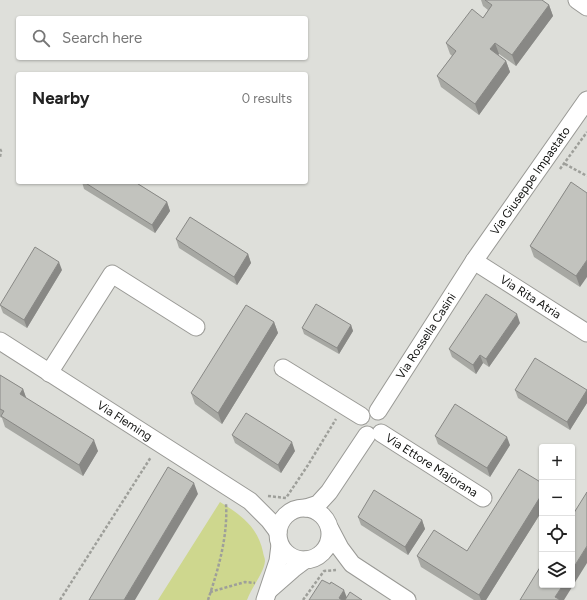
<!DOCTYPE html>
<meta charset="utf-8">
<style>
body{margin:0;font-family:Figtree,sans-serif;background:#f6f6f6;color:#222}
.controls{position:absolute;right:12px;bottom:12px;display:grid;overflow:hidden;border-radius:4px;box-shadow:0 1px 3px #0004}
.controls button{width:36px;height:36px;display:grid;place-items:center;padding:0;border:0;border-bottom:1px solid #e0e0e0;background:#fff;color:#222;font:20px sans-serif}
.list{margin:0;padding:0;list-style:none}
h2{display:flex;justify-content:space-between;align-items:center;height:52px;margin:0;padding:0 16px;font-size:17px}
h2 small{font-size:13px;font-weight:400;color:#767676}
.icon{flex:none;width:22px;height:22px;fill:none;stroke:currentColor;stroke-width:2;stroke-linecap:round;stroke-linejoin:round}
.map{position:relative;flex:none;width:587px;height:600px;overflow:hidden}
.search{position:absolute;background:#fff;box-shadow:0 1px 3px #0004;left:16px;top:16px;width:292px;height:44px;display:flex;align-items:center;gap:10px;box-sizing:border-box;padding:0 14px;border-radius:4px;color:#767676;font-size:15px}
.panel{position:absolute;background:#fff;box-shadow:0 1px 3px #0004;left:16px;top:72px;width:292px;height:112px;border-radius:4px}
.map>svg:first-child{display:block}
.green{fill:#ced78e}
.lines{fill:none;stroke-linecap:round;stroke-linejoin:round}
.street-casing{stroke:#999995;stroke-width:19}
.path{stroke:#9e9f9a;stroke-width:2.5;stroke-dasharray:3 2;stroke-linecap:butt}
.street{stroke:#fff;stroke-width:17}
.wall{fill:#a7a8a3}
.shaded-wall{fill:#888885}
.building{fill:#c2c3be;stroke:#888885}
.labels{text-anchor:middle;stroke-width:3.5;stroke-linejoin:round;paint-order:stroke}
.street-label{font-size:12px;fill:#111210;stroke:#dedfda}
</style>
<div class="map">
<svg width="587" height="600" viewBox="0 0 587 600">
<rect width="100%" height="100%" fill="#dedfda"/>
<path class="green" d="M 220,502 C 240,514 258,527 263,552 C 263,554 265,558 265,561 C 264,573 251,588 247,600 L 158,600 Z"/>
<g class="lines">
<defs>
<g id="street">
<path d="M 577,0 L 587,7"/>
<path id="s1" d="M 474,261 L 587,333"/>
<path id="s2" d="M 0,341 L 250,501 L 269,520 L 278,532"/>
<path d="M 283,368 L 361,416"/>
<path d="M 49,373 L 112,274 L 196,327"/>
<path id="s3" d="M 378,411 L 474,261 L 587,100"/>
<path id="s4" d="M 381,433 L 483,498"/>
<circle cx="304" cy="534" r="26"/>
<path d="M 306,508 L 318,504 L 329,492 L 367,435"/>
<path d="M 330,529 L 340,548 L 352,564 L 407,600"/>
<path d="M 269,590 L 293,569 L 305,560"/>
<path d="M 265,600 L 278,561 L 280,545"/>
</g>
</defs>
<use href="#street" class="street-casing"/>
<path class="path" d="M 0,149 L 1,151 L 0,157
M 565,164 L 587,176
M 560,169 L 587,132
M 268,496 L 286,498 L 308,465 L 336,419
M 210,592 L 245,582 L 255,583
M 60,600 L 151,457
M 208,600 C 218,570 228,537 226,504
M 303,600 L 324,571 L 336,570"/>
<use href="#street" class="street"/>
</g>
<path class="wall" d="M 481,0 L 542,0 L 549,5 L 553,16 L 516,66 L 499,54 L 498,55 L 506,61 L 510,72 L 479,115 L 441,87 L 437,76 L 452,56 L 450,54 L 446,43 L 483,18 L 488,10 L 483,6 Z
M 82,182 L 135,182 L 167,202 L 170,211 L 155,233 L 84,189 Z
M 571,182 L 580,287 L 534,257 L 530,246 Z
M 176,239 L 248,254 L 251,263 L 237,285 L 179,248 Z
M 62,270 L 27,328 L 3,313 L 0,305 Z
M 274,322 L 278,333 L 222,424 L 195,404 L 191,393 Z
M 520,323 L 489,367 L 483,363 L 476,374 L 452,357 L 449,349 Z
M 351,325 L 353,331 L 339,354 L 304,334 L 302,328 Z
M 0,375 L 23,389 L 26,398 L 98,451 L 83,476 L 5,427 L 2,418 L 0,417 Z
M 515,390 L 587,391 L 587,403 L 570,430 L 518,398 Z
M 232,435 L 295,451 L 281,473 L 235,443 Z
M 435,436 L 510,445 L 490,477 L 438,444 Z
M 542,483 L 542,511 L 486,600 L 474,600 L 421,567 L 417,556 L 467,551 Z
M 358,517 L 422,520 L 425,529 L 408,555 L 361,525 Z"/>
<path class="shaded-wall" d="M 549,5 L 553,16 L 516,66 L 512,55 Z
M 495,43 L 499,54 L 494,60 L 490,49 Z
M 506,61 L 510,72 L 479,115 L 475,104 Z
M 167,202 L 170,211 L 155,233 L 152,225 Z
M 248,254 L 251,263 L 237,285 L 234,277 Z
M 587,260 L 587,277 L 580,287 L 576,276 Z
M 59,262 L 62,270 L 27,328 L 24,320 Z
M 517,314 L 520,323 L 489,367 L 486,359 Z
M 274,322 L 278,333 L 222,424 L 218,413 Z
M 351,325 L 353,331 L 339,354 L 337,348 Z
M 480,355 L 483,363 L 476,374 L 473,365 Z
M 23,389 L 27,400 L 20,394 Z
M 587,390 L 587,403 L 570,430 L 567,422 Z
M 507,437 L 510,445 L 490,477 L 487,468 Z
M 94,440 L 98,451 L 83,476 L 79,465 Z
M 292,442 L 295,451 L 281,473 L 278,465 Z
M 194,483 L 198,494 L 135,600 L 124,600 Z
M 542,494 L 542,511 L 486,600 L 481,600 L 479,595 Z
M 422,520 L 425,529 L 408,555 L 405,547 Z
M 587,546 L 587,563 L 564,600 L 556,600 L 555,597 L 563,585 L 572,585 L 572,570 Z
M 344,590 L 347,598 L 346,600 L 340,600 L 339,598 Z"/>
<path class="building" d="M 485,0 L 542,0 L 549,5 L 512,55 L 495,43 L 490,49 L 506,61 L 475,104 L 437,76 L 456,51 L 446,43 L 472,9 L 483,18 L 492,5 Z
M 84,182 L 135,182 L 167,202 L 152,225 Z
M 571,182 L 587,193 L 587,260 L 576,276 L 530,246 Z
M 190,217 L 248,254 L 234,277 L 176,239 Z
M 35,247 L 59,262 L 24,320 L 0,305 Z
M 486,294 L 517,314 L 486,359 L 480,355 L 473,365 L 449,349 Z
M 316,304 L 351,325 L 337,348 L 302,328 Z
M 246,305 L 274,322 L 218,413 L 191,393 Z
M 535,358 L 587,390 L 567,422 L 515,390 Z
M 0,375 L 23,389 L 20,394 L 94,440 L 79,465 L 1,416 L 4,411 L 0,409 Z
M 455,404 L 507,437 L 487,468 L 435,436 Z
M 246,413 L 292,442 L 278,465 L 232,435 Z
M 168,467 L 194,483 L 124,600 L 89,600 Z
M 519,469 L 542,483 L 542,494 L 479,595 L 417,556 L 434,530 L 467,551 Z
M 374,490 L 422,520 L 405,547 L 358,517 Z
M 587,492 L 587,546 L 572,570 L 572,516 Z
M 542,564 L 542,585 L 563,585 L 555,597 L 559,599 L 559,600 L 520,600 Z
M 322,580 L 330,584 L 331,582 L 344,590 L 339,598 L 342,600 L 309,600 Z
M 350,592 L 362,600 L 345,600 Z"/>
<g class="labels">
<g class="street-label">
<text dy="4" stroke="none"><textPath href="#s3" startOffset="276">Via Giuseppe Impastato</textPath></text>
<text dy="4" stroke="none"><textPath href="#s1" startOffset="67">Via Rita Atria</textPath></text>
<text dy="4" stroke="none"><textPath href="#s3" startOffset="89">Via Rossella Casini</textPath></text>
<text dy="4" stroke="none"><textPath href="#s2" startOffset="148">Via Fleming</textPath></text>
<text dy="4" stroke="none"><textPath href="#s4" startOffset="60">Via Ettore Majorana</textPath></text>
</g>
</g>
</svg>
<div class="controls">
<button>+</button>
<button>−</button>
<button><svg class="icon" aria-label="locate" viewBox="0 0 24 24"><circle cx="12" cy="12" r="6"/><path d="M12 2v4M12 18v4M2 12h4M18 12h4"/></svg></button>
<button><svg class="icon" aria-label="layers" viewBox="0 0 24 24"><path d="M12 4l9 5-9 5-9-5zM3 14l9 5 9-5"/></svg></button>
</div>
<div class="search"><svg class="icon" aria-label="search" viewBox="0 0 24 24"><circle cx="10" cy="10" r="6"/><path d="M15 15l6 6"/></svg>Search here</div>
<section class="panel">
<h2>Nearby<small>0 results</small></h2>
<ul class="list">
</ul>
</section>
</div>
